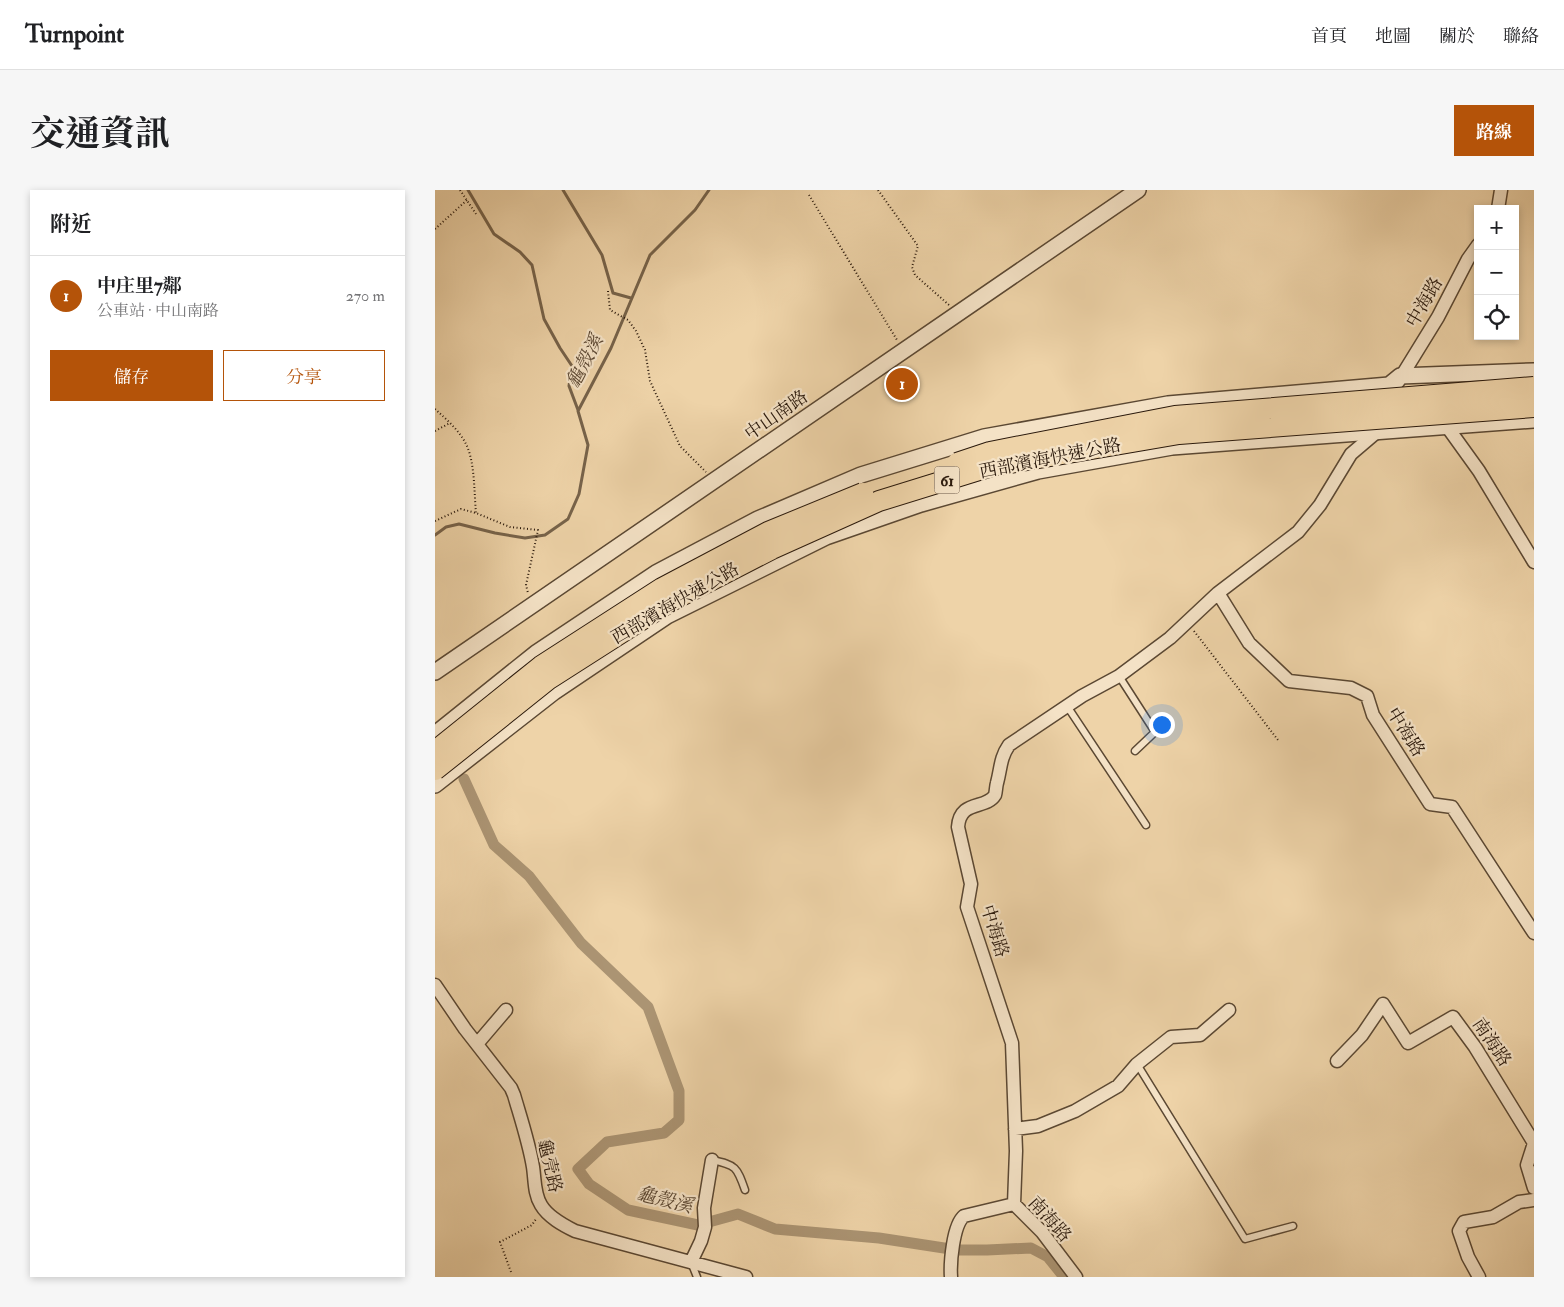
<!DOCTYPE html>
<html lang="zh-TW">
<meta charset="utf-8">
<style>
body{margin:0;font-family:"IM FELL Double Pica","Noto Serif TC",serif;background:#f6f6f6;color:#202124}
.controls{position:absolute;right:15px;top:15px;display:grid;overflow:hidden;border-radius:0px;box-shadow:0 2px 8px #0003}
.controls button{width:45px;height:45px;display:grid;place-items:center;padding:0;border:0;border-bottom:1px solid #e0e0e0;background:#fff;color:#202124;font:25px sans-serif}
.you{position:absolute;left:726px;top:534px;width:18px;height:18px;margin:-12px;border:4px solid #fff;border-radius:50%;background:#1a73e8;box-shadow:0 0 0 8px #1a73e833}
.badge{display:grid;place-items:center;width:32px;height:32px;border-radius:50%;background:#b45309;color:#fff;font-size:16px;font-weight:700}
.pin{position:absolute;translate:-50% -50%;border:2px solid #fff;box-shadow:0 1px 5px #0006}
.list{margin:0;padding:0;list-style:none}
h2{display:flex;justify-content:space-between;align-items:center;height:65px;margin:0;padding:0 20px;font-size:21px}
h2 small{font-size:16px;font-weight:400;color:#757577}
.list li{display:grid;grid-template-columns:32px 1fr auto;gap:15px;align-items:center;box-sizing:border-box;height:80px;padding:0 20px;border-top:1px solid #e0e0e0}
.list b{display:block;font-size:19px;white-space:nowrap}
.list p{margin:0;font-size:16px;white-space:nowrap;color:#757577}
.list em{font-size:16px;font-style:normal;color:#757577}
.actions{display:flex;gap:10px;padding:15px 20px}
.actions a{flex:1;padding:11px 0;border:1px solid #b45309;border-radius:0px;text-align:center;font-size:18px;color:#b45309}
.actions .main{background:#b45309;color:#fff}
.icon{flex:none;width:28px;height:28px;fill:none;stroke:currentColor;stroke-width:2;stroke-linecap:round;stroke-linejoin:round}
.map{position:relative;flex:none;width:1099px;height:1087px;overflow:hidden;border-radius:0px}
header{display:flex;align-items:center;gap:30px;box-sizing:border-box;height:70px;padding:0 25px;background:#fff;border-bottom:1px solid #e0e0e0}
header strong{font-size:24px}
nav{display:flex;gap:28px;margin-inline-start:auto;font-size:18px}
.intro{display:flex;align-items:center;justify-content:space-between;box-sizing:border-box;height:120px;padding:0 30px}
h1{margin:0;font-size:35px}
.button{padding:12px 22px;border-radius:0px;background:#b45309;color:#fff;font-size:18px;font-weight:700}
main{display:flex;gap:30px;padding:0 30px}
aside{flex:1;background:#fff;border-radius:0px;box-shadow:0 2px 8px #0003}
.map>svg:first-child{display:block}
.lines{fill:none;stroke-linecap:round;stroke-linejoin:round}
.stream{stroke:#77634a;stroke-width:3}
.canal{stroke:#ab9473;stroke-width:11}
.service-casing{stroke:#5b4833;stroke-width:9}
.minor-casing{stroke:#5b4833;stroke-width:15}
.tertiary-casing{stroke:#5b4833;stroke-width:18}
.path{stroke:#2a190c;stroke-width:2;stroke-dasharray:1 2.5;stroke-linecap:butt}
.service{stroke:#f4e2c6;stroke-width:6}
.minor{stroke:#f4e2c6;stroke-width:12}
.tertiary{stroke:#f4e2c6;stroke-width:15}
.trunk-bridge-casing{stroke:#2a190c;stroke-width:22;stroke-linecap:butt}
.trunk-bridge{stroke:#eed3a8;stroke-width:20}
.labels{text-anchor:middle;stroke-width:4.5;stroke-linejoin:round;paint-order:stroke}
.shield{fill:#f4e2c6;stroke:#675544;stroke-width:1}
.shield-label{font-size:16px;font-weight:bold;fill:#2a190c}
.street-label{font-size:18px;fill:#2a190c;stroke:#f4e2c6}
.water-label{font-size:19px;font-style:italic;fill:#5e4a35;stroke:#f4e2c6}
</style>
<header>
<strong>Turnpoint</strong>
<nav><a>首頁</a><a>地圖</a><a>關於</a><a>聯絡</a></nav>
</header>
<div class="intro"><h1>交通資訊</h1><a class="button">路線</a></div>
<main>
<aside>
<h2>附近<small></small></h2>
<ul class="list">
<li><span class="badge">1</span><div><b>中庄里7鄰</b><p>公車站 · 中山南路</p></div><em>270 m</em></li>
</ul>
<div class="actions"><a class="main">儲存</a><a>分享</a></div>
</aside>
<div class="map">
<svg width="1099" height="1087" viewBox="0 0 1099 1087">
<rect width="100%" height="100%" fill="#eed3a8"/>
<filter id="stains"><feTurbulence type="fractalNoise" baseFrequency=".004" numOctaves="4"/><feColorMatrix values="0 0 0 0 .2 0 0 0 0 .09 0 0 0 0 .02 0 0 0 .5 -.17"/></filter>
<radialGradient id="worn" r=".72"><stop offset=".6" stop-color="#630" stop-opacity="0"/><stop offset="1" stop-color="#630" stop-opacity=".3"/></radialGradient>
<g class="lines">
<path class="stream" d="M 33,0 L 59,44 L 85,62 L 97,75 L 109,129 L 125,158 L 137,176 L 134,196 L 143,220
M 128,0 L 167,65 L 178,103 L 196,108
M 0,345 L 11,337 L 24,334 L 60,343 L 90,348 L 110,345 L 133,329 L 144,304 L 153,255 L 143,221 L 176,158 L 215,65 L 260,20 L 274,0"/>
<path class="canal" d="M 29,589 L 59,655 L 94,686 L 146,753 L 213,817 L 244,901 L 244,930 L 229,943 L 172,952 L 143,979 L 154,994 L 193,1020 L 263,1035 L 303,1024 L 340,1039 L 444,1048 L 522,1060 L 552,1060 L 596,1058 L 613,1067 L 629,1087"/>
<defs>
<path id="service" d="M 684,486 L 720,542 L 700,561
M 632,516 L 711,635
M 702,874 L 810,1049 L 858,1036
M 277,970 C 301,975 302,977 310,1000
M 256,1072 L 262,1087"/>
<path id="minor" d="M 1063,19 L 1066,0
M 963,192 L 1003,127 L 1033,69 L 1043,55
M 1008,231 L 1044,281 L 1099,372
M 783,403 L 814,453 L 854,491 L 916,498 L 932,506 L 938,525 L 995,614 L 1017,617 L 1099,743
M 0,795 L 30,839 L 76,898 L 79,905 C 86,929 94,953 98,977 C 100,990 99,1004 106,1015 C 113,1027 128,1035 140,1041 L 311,1087
M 42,854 L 71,820
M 902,871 L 927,845 L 948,814 L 973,853 L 1018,827 L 1040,857 L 1099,953 L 1092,975 L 1099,998
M 580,939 L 603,936 L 640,921 L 683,896 L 702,874 L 736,847 L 765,845 L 794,820
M 579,1014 L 581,961 L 577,853 L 532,717 L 536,694 L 523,637 C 525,609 551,620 560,605 C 561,602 561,596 562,593 C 566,578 565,568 574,555 L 647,506 L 684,486 L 735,448 L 783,403 L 863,342 L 885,315 L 916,264 L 943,241 L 944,238
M 256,1072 L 266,1051 L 270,1037 L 269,1018 L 277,970
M 516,1087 C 515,1073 518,1035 529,1026 L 579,1014 L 607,1042 L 641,1087
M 1044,1087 L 1033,1067 L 1024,1041 L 1029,1032 L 1058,1027 L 1084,1012 L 1099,1010"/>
<path id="tertiary" d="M 0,482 L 703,0
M 0,544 L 101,463 L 221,383 L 323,329 L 426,285 L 549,247 L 733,214 L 954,195 L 965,186 L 1099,181
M 0,595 L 119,502 L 232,426 L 391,347 L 486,314 L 603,281 L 737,257 L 1099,230"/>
</defs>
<use href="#service" class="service-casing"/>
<use href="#minor" class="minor-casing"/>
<use href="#tertiary" class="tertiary-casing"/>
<path class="path" d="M 25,0 L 41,24
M 443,0 L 483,56 L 477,77 L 480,85 L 514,115
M 374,5 L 462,150
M 0,39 L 32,10
M 173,101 L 175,120 L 193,130 L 201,141 L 210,160 L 215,191 L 245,256 L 271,282
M 0,219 C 11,229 24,240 31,254 C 40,272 39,302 41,323
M 0,241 L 15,233
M 0,331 L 26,319 L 41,323 L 75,337 L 103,340 L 91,395 L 93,403
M 759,441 L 843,550
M 76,1082 L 65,1052 L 97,1035 L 101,1029"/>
<use href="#service" class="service"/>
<use href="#minor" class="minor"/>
<use href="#tertiary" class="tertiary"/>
<defs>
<path id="trunk-bridge" d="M 522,273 L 555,262 L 740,226 L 1099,197
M 0,561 L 106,476 L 227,398 L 333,342 L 428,303
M 0,580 L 114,489 L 236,411 L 337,359 L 444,311 L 557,276 L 744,244 L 1099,217"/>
</defs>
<use href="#trunk-bridge" class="trunk-bridge-casing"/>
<use href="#trunk-bridge" class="trunk-bridge"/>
</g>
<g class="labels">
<rect class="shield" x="499.5" y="276.5" width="25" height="27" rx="4"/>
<g class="shield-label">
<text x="512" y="296">61</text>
</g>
<g class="street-label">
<text transform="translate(989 112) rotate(-60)" y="6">中海路</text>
<text transform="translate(341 225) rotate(-35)" y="6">中山南路</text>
<text transform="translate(615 268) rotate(-11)" y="6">西部濱海快速公路</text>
<text transform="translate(240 413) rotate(-30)" y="6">西部濱海快速公路</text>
<text transform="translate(971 542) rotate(58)" y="6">中海路</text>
<text transform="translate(560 741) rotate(73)" y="6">中海路</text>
<text transform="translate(1057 852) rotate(56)" y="6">南海路</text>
<text transform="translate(115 976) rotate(77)" y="6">龜壳路</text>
<text transform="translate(615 1029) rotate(48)" y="6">南海路</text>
</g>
<g class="water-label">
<text transform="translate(149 171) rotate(-63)" y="7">龜殼溪</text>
<text transform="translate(230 1009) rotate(14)" y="7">龜殼溪</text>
</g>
</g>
<rect width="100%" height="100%" filter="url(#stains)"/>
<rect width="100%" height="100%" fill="url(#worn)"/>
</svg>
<div class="controls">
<button>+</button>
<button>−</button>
<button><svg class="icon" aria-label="locate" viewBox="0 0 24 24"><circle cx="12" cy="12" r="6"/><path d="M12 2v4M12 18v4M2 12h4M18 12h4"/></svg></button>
</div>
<div class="you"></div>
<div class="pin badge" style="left:467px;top:194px">1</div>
</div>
</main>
